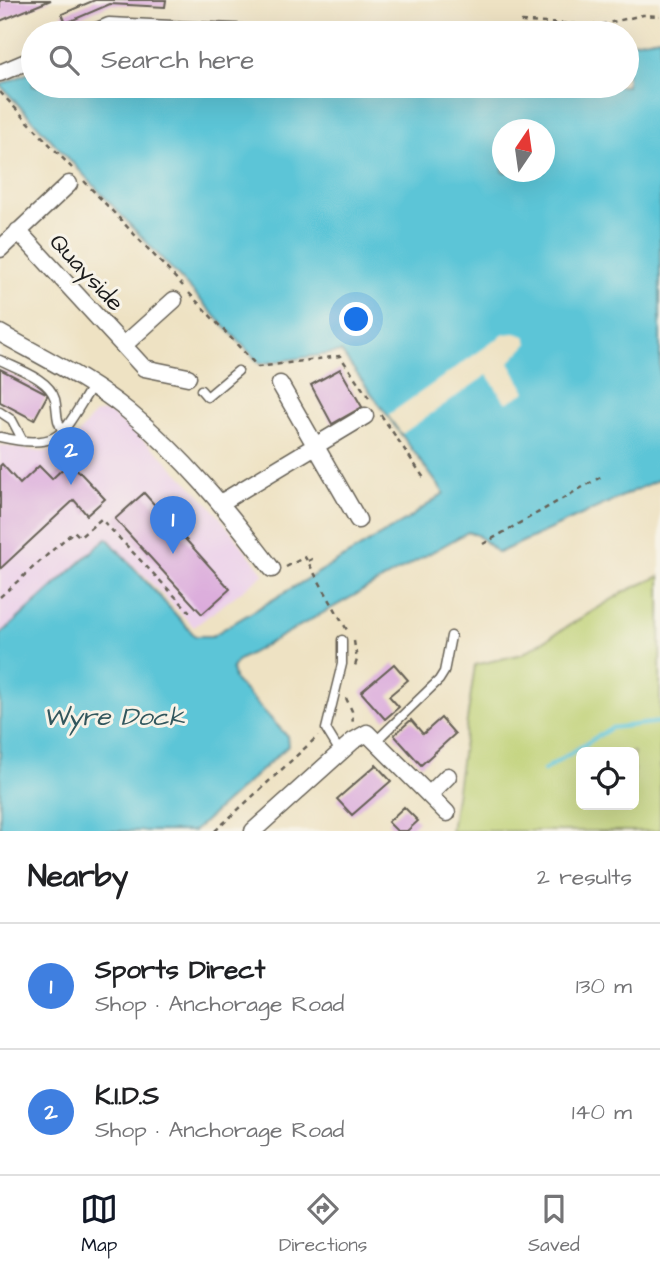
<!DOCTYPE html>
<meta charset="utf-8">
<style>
body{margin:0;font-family:"Architects Daughter",sans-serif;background:#f2f2f2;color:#202124}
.controls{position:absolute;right:21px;bottom:21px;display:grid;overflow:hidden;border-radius:10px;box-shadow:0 7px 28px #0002}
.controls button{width:63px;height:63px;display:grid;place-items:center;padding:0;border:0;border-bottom:2px solid #e0e0e0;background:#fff;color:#202124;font:35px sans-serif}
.compass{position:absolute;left:492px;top:119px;width:63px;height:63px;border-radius:50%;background:#fff;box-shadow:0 7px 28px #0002;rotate:13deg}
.you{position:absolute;left:357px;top:320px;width:24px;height:24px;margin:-18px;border:5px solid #fff;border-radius:50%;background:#1a73e8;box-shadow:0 0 0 10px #1a73e833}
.badge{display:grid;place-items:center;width:46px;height:46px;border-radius:50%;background:#111827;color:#fff;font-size:23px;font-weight:700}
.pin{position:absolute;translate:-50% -58px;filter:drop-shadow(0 2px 4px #0008)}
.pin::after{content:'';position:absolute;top:37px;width:24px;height:21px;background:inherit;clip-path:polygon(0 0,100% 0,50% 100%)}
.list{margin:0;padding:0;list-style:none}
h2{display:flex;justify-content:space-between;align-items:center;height:91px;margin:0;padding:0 28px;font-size:30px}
h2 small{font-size:23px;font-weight:400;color:#757577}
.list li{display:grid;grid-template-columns:46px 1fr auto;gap:21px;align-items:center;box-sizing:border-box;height:126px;padding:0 28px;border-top:2px solid #e0e0e0}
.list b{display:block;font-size:26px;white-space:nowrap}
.list p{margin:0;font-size:23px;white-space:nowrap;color:#757577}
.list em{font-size:23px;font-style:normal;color:#757577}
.icon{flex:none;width:38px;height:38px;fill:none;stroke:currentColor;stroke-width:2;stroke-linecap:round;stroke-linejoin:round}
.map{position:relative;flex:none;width:660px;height:831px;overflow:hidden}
.search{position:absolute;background:#fff;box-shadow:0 7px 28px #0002;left:21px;right:21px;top:21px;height:77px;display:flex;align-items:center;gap:18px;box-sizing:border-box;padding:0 24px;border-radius:38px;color:#757577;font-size:26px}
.sheet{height:343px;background:#fff}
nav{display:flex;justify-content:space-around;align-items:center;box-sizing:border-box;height:98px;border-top:2px solid #e0e0e0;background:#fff;font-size:19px;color:#757577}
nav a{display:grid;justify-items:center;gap:4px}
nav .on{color:#111827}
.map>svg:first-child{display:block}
.built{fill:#ecd1ea}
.green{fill:#bed073;stroke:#6d7648;stroke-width:2;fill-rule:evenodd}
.water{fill:#5bc5d7;stroke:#3c707a;stroke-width:2;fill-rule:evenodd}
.pier{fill:#eee2c3}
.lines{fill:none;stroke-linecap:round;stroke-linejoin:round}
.stream{stroke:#5bc5d7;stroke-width:4.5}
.building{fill:#dbacdc}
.service-casing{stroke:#666156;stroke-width:11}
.minor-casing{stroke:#666156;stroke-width:19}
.path{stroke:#666156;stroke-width:2.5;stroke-dasharray:5 5;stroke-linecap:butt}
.service{stroke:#fff;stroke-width:8}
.minor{stroke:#fff;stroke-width:16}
.labels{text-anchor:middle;stroke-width:6;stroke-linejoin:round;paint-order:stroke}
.street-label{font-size:24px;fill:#1c1c1c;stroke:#f7f3e8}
.water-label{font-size:26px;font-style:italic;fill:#32575d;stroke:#f7f3e8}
</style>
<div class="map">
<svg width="660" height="831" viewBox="0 0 660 831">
<rect width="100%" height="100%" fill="#f7f3e8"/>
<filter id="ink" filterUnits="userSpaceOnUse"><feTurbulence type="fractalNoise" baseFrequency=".0143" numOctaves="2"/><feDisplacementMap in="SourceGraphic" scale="14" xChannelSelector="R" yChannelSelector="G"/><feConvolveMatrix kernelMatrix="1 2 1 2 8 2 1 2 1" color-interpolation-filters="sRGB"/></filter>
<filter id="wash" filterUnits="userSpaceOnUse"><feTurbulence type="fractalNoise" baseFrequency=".00686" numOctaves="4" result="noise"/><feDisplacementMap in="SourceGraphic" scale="28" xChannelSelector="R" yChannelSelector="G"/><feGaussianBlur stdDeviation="1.57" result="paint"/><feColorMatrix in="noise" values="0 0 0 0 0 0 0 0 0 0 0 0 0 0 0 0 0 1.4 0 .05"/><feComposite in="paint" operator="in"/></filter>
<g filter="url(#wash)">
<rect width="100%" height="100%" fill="#eee2c3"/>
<path class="built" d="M 103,412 L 113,415 L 159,453 L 211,506 L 264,574 L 194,627 L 107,538 L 0,635 L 0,445 L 42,452 L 58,450 L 74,440 L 94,414 Z"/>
<path class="green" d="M 660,576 L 660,831 L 451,831 L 475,665 L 522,654 L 626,591 ZM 581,752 L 634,752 L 634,805 L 581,805 Z"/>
<path class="water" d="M 660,37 L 660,479 L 498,553 L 477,535 L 468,532 L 237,661 L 232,668 L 234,679 L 287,736 L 288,746 L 194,831 L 0,831 L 0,635 L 107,538 L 195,636 L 212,636 L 408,519 L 444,493 L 341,352 L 260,364 L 0,85 L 33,71 L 33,86 L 627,86 L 627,43 ZM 503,130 L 544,130 L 544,172 L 503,172 Z"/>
<path class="pier" d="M 515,333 L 525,336 L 528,343 L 509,363 L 526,392 L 506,403 L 487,375 L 402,434 L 388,415 L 504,334 Z"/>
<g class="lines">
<path class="stream" d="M 544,770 L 611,728 L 660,722"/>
</g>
<g id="blocks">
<path class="building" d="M 0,0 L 51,0 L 0,21 Z
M 95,0 L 166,0 L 165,7 L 110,4 L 66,23 L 62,14 Z
M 0,369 L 48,394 L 34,420 L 0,402 Z
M 340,369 L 362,407 L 332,424 L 311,385 Z
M 70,462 L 105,499 L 87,515 L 74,500 L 0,569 L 0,466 L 2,464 L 20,484 L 39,466 L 52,479 Z
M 144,493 L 230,589 L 202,614 L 115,519 Z
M 394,664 L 408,680 L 389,696 L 399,707 L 385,719 L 361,692 Z
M 441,718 L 455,734 L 421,765 L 394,735 L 411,720 L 423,734 Z
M 376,765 L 391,781 L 352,815 L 337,799 Z
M 404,807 L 418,821 L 407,831 L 397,831 L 388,822 Z"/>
</g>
</g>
<g filter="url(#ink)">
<use href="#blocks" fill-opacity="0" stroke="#666156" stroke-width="2"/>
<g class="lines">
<defs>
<path id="service" d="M 0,360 C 17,369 49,378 55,399 C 58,412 55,420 63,431
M 201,390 L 207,397 L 238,371
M 0,412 L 12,420 L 23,441
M 0,437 C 61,450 61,436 91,388
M 377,740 L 439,680 L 444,672 L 451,636
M 340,752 L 326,729 L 342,664 L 342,640"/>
<path id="minor" d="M 93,33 L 109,26 L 254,33
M 0,73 L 33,59
M 18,231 L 144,368 L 188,377
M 0,249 L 69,184
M 0,333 C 42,357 90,380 128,411 C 184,457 228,511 272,569
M 124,345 L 174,300
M 280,384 L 358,520
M 222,502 L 365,416
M 430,794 L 448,776
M 253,831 L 353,741 L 367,733 L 447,813"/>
</defs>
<use href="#service" class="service-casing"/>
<use href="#minor" class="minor-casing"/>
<path class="path" d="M 521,33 L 522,22 L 599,25 L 643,15 L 660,16
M 0,92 L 72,168
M 84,181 L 183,286
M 189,293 L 258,367 L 340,356 L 371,401
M 381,415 L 426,481
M 483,544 L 604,475
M 308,561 L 314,558
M 286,567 L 305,557 L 347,630
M 0,597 L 74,531 L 80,537 L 101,519 L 190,612
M 354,641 L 357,660 L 354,669
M 346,698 L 352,711 L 353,725
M 215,831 L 318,736"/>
<use href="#service" class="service"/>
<use href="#minor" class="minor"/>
</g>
</g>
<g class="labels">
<g class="street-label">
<text transform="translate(87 272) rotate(47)" y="8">Quayside</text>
</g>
<g class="water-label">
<text x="114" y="725">Wyre Dock</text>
</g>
</g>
</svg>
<div class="controls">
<button><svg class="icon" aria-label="locate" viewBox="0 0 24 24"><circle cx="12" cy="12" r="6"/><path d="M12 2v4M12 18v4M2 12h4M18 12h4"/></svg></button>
</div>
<svg class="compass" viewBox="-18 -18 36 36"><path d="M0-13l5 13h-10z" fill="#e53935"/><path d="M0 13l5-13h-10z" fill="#757577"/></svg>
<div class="you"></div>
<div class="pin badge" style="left:173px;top:554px;background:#3f7fe0">1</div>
<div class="pin badge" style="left:71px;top:485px;background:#3f7fe0">2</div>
<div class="search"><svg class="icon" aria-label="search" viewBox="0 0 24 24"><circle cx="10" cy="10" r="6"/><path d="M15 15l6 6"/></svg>Search here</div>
</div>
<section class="sheet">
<h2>Nearby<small>2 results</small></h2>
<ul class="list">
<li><span class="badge" style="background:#3f7fe0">1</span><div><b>Sports Direct</b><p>Shop · Anchorage Road</p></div><em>130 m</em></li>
<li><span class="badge" style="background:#3f7fe0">2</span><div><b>K.I.D.S</b><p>Shop · Anchorage Road</p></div><em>140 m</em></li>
</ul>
</section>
<nav>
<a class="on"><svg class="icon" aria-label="map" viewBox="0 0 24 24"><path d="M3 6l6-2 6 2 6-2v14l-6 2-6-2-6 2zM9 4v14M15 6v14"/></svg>Map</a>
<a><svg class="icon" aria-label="directions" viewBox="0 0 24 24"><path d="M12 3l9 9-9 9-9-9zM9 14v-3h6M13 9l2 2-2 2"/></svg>Directions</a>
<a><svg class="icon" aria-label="saved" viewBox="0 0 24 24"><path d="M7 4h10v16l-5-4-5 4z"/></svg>Saved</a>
</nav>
